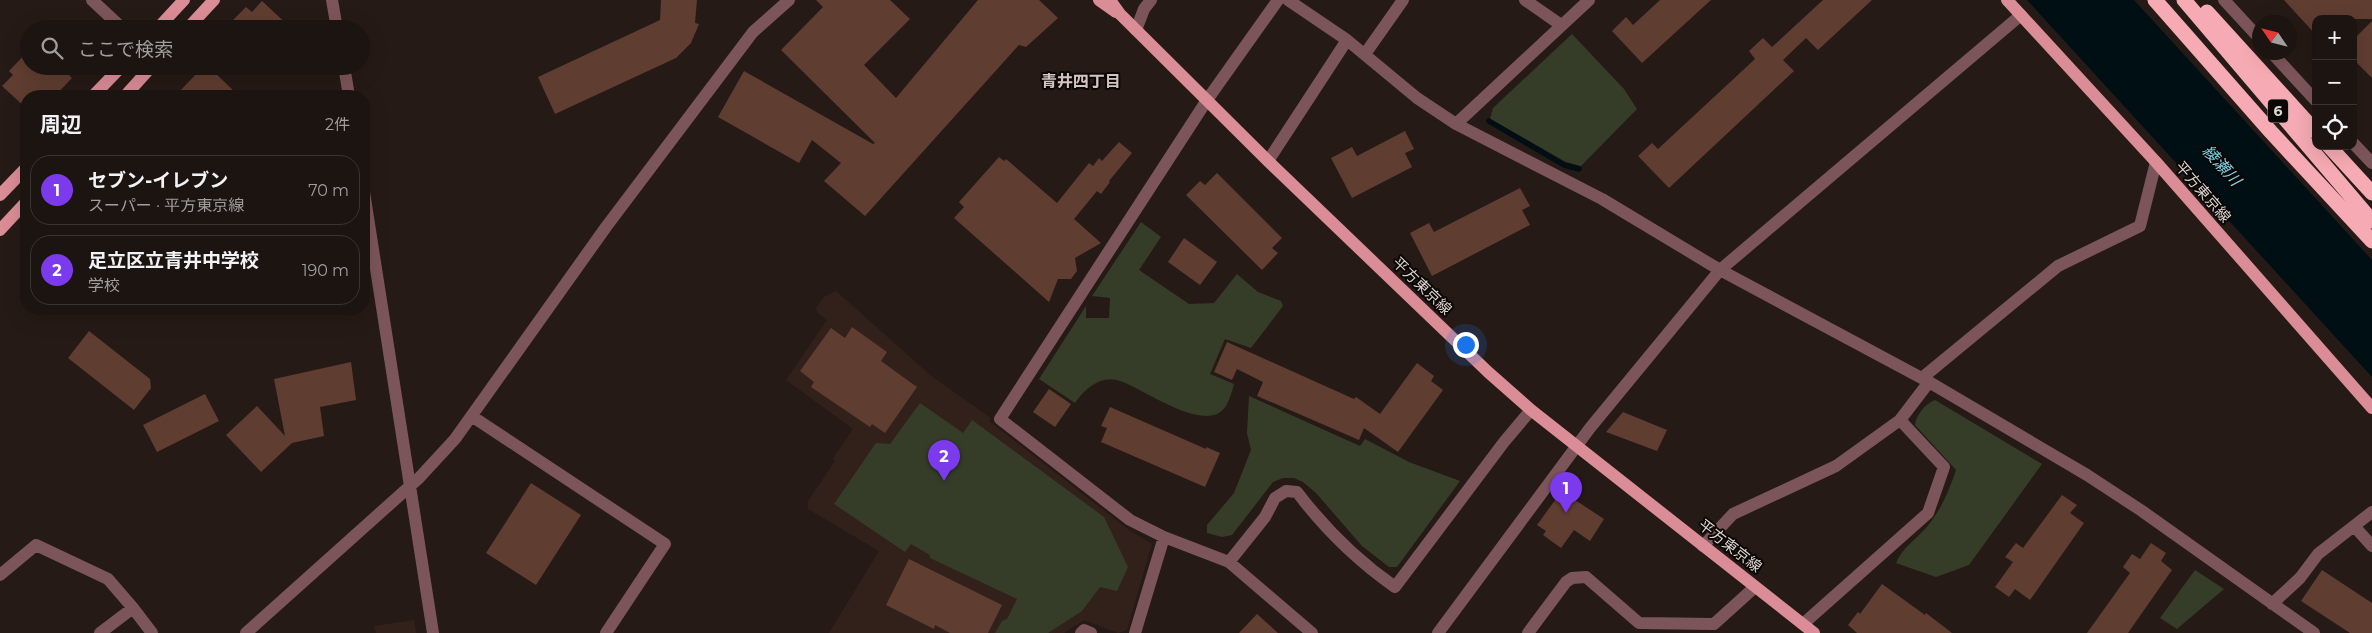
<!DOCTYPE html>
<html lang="ja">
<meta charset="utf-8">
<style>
body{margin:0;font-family:Montserrat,"Noto Sans JP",sans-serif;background:#251d19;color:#f1f3f6}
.controls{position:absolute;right:15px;top:15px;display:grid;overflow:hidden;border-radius:10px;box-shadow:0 5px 20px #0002}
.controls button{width:45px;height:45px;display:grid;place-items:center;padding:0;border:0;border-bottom:1px solid #3a3330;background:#1c1410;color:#f1f3f6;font:25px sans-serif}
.compass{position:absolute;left:2252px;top:15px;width:45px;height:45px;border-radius:50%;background:#1c1410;box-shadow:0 5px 20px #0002;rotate:305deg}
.you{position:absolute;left:1465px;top:344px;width:18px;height:18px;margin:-12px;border:4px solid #fff;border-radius:50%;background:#1a73e8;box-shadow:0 0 0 8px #1a73e833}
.badge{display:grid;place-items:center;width:32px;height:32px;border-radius:50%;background:#7c3aed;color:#fff;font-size:16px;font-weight:700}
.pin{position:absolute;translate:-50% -41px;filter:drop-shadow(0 1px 2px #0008)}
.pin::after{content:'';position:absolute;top:26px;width:18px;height:15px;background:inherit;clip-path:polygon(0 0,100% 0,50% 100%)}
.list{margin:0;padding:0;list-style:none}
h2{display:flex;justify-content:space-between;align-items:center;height:65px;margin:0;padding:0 20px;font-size:21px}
h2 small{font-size:16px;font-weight:400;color:#a09e9f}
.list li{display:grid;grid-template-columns:32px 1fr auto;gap:15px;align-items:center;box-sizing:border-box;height:70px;margin:0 10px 10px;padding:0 10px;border:1px solid #3a3330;border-radius:20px}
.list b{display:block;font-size:19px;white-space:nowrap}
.list p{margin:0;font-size:16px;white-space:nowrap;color:#a09e9f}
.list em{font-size:16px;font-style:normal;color:#a09e9f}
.icon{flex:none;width:28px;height:28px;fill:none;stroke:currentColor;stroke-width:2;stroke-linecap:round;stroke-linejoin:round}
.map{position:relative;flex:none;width:2372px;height:633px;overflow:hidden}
.search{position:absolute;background:#1c1410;box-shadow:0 5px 20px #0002;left:20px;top:20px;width:350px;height:55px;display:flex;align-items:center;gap:12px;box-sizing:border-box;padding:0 18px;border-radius:28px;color:#a09e9f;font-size:19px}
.panel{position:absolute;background:#1c1410;box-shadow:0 5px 20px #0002;left:20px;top:90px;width:350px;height:225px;border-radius:20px}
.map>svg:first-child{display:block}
.built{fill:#32211b}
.green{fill:#353d28}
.water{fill:#000f14}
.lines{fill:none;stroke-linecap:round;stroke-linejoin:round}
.stream{stroke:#000f14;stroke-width:5.5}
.building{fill:#603d31}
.minor{stroke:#7c555a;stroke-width:12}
.major{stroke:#db8d97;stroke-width:12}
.highway{stroke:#f6aab3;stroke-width:15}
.labels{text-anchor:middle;stroke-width:4;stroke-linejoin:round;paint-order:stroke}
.shield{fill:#0b0705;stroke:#9e9794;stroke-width:1}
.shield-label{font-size:14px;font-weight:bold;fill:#ddd5d2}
.street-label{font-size:15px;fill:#ddd5d2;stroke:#0b0705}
.neighbourhood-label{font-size:16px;font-weight:bold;fill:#d4c4bf;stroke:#0b0705}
.water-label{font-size:16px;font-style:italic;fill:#82d4e7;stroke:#0b0705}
</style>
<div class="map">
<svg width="2372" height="633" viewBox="0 0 2372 633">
<rect width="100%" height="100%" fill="#261a16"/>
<path class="built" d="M 836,291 L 930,375 L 991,418 L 989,421 L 1129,530 L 1152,544 L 1127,630 L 1118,633 L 1084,620 L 1064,633 L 829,633 L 879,551 L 808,509 L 808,501 L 835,461 L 833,458 L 853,429 L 786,380 L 827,320 L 818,313 L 816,308 L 824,297 Z
M 414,620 L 416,633 L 376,633 L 374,626 Z"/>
<path class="green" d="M 1572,34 L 1624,89 L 1637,109 L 1581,166 L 1566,162 L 1490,119 L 1493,108 Z
M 1141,222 L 1161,237 L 1139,270 L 1189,304 L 1214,303 L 1237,274 L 1258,292 L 1281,301 L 1283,306 L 1251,348 L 1225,339 L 1210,374 L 1234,384 C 1232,391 1230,399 1226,406 C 1206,437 1141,386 1117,380 C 1099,376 1084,390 1075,403 L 1039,379 L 1086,306 L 1086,318 L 1109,318 L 1110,298 L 1092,296 Z
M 1249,396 L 1360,446 L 1365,439 L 1409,462 L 1460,481 L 1397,567 L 1389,567 L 1362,546 L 1316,493 L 1303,482 L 1294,478 L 1283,478 L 1273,482 L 1232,535 L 1222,537 L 1207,533 L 1207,525 L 1234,493 L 1251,450 L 1247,433 Z
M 1935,400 L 2042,464 L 1969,565 L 1936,577 L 1896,563 C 1902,548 1915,540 1926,528 C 1941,510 1949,491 1956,470 L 1915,425 C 1916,415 1925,404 1935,400 Z
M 920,403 L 963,433 L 972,420 L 1104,517 L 1128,567 L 1117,591 L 1100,587 L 1082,611 L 1048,633 L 995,633 L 1002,621 L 1007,619 L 1017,599 L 930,558 L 930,555 L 911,544 L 905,552 L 834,504 L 876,443 L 890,444 Z
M 2195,570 L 2224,589 L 2177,629 L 2160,618 Z"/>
<path class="water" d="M 2027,0 L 2134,0 L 2372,260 L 2372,377 Z"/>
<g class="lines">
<path class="stream" d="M 1489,121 L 1564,165 L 1579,169"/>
</g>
<path class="building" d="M 661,0 L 697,0 L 695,23 L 699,24 L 691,43 L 676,58 L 555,114 L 538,77 L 660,20 Z
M 816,0 L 890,0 L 910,19 L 864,65 L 896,98 L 978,0 L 1039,0 L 1058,18 L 1026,47 L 1019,45 L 865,216 L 824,181 L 841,163 L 812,140 L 799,163 L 718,117 L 744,71 L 873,144 L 875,143 L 781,50 L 823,7 Z
M 1660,0 L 1711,0 L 1642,63 L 1612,31 L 1626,17 L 1633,25 Z
M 1823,0 L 1872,0 L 1818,50 L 1806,38 L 1783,60 L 1794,71 L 1669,188 L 1638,156 L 1652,143 L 1658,149 L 1755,59 L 1749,51 L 1763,38 L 1772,47 Z
M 2284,0 L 2372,0 L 2372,19 L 2316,19 L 2316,35 Z
M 262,1 L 292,29 L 236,29 L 231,22 L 246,7 L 252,12 Z
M 2372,21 L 2372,78 L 2353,59 L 2353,40 Z
M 29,50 L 29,66 L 60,66 L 72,78 L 55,96 L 26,96 L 26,108 L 2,86 L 13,75 L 9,71 Z
M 204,66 L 208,66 L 239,96 L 175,96 Z
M 1405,131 L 1414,149 L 1405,153 L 1412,167 L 1352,198 L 1331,158 L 1352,147 L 1357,156 Z
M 1119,142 L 1132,153 L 1109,181 L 1110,182 L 1101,194 L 1097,191 L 1074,219 L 1101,243 L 1075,258 L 1077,271 L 1071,279 L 1058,279 L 1049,302 L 954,218 L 964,207 L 959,202 L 999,157 L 1004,161 L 1006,159 L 1057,203 L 1089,163 L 1093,166 L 1099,158 L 1102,161 Z
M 1217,173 L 1282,238 L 1272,248 L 1278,253 L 1262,270 L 1186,195 L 1200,181 L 1205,185 Z
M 1520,188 L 1530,206 L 1522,210 L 1530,225 L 1432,276 L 1410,233 L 1429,223 L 1434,232 Z
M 1184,238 L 1217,262 L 1200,285 L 1168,262 Z
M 852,327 L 887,352 L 881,361 L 917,387 L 885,433 L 872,424 L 870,427 L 811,387 L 814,382 L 800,371 L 831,328 L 845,338 Z
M 89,331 L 150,379 L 151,388 L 134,410 L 68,358 Z
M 1227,342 L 1354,399 L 1356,397 L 1380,414 L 1417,363 L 1434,376 L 1431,381 L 1443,390 L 1398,452 L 1364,428 L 1359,440 L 1257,396 L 1263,382 L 1237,369 L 1232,380 L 1214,372 Z
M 351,362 L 356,400 L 320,407 L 324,436 L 292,443 L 261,472 L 226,435 L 257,406 L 285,436 L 274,379 Z
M 1049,389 L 1071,404 L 1055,427 L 1033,412 Z
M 205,394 L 219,421 L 157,452 L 143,425 Z
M 1110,407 L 1206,449 L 1206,447 L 1220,453 L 1205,487 L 1101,442 L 1107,428 L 1101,426 Z
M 1623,412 L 1667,430 L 1657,451 L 1606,432 Z
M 531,483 L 581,515 L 536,585 L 486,553 Z
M 1566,494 L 1604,519 L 1590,541 L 1574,530 L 1561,548 L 1543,535 L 1546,531 L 1537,525 L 1558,496 Z
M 2062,495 L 2077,505 L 2070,513 L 2084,523 L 2030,600 L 2015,589 L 2009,597 L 1995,587 L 2013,562 L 2005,557 L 2016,543 L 2023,548 Z
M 2151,543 L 2166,553 L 2161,561 L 2172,570 L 2128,633 L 2087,633 L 2130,573 L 2123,567 L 2132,554 L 2140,559 Z
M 909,559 L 1002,605 L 988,633 L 950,633 L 935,625 L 934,629 L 886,605 Z
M 2322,570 L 2372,603 L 2372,633 L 2350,633 L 2301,601 Z
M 1882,584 L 1925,615 L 1926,613 L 1952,633 L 1857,633 L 1848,625 L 1858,612 L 1860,614 Z
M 1257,614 L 1278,633 L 1239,633 Z"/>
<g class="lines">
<path class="minor" d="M 92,0 L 123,29
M 332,0 L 337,29
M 1278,0 L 1207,100 L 1000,419 L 1130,520 L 1164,537 L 1229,562 L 1312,633
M 1288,0 L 1347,40 L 1417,98 L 1456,124 L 1602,199 L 1720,270 L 1929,382 L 2087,475 L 2142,511 L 2314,633
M 1525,0 L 1561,25
M 2224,0 L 2260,39
M 1136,30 L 1144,9 L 1151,0
M 2271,52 L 2316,101
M 1365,54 L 1403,0
M 344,66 L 349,96
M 1456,124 L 1589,0
M 2353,143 L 2372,163
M 1268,161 L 1347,40
M 364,192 L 433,633
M 1922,378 L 2058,266 L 2140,226 L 2156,162
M 473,417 L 665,544 L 606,633
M 2354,526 L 2372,546
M 1703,546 L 1733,514 L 1836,466 L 1900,420 L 1929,382
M 1229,562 L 1265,517 L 1275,498 L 1286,491 L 1297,492 C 1325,529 1358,561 1395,587 L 1504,442 L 1531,410
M 0,575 L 36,545 L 108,579 L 133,608 L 152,633
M 2272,604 L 2300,578 L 2318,554 L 2372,512
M 1803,624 L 1928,513 L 1944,467 L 1900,420
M 100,633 L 133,608
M 246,633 L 419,478 L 455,439 L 606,227 L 753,32 L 789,0
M 1081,633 L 1084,630 L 1091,633
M 1135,633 L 1164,537
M 1438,633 L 1590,428 L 1720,270 L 2021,15
M 1528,633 L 1566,582 L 1572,578 L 1586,577 L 1639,623 L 1714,624 L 1755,587"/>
<path class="major" d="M 1099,0 L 1116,12
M 1110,0 L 1120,14 L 1268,161 L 1488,372 L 1531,410 L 1814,633
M 2007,0 L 2156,162 L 2372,408
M 157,29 L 184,0
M 187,29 L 214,0
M 93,96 L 122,66
M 125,96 L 152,66
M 0,195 L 26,168
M 0,230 L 26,202"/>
<path class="highway" d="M 2155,0 L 2271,132 L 2372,241
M 2184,0 L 2372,221
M 2207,12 L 2316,132
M 2329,146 L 2372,193"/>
</g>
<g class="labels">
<rect class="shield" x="2268" y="99.5" width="20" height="23" rx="4"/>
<g class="shield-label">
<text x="2278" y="116">6</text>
</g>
<g class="street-label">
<text transform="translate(2203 192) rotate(49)" y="5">平方東京線</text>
<text transform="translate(1422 286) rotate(44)" y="5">平方東京線</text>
<text transform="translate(1730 546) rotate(38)" y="5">平方東京線</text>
</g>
<g class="neighbourhood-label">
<text x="1081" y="87">青井四丁目</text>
</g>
<g class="water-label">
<text transform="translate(2222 165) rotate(48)" y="6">綾瀬川</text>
</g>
</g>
</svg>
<div class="controls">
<button>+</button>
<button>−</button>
<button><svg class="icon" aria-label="locate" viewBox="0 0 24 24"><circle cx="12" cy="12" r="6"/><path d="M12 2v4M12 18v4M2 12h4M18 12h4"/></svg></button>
</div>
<svg class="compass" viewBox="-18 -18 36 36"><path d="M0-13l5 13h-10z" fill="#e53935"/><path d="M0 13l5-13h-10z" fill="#a09e9f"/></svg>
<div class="you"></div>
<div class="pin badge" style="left:1566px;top:513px">1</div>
<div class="pin badge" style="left:944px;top:481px">2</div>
<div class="search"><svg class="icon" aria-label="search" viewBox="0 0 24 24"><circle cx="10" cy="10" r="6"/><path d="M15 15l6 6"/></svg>ここで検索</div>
<section class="panel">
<h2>周辺<small>2件</small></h2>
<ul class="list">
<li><span class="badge">1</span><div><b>セブン-イレブン</b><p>スーパー · 平方東京線</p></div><em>70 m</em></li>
<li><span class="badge">2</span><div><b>足立区立青井中学校</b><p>学校</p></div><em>190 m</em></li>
</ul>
</section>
</div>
